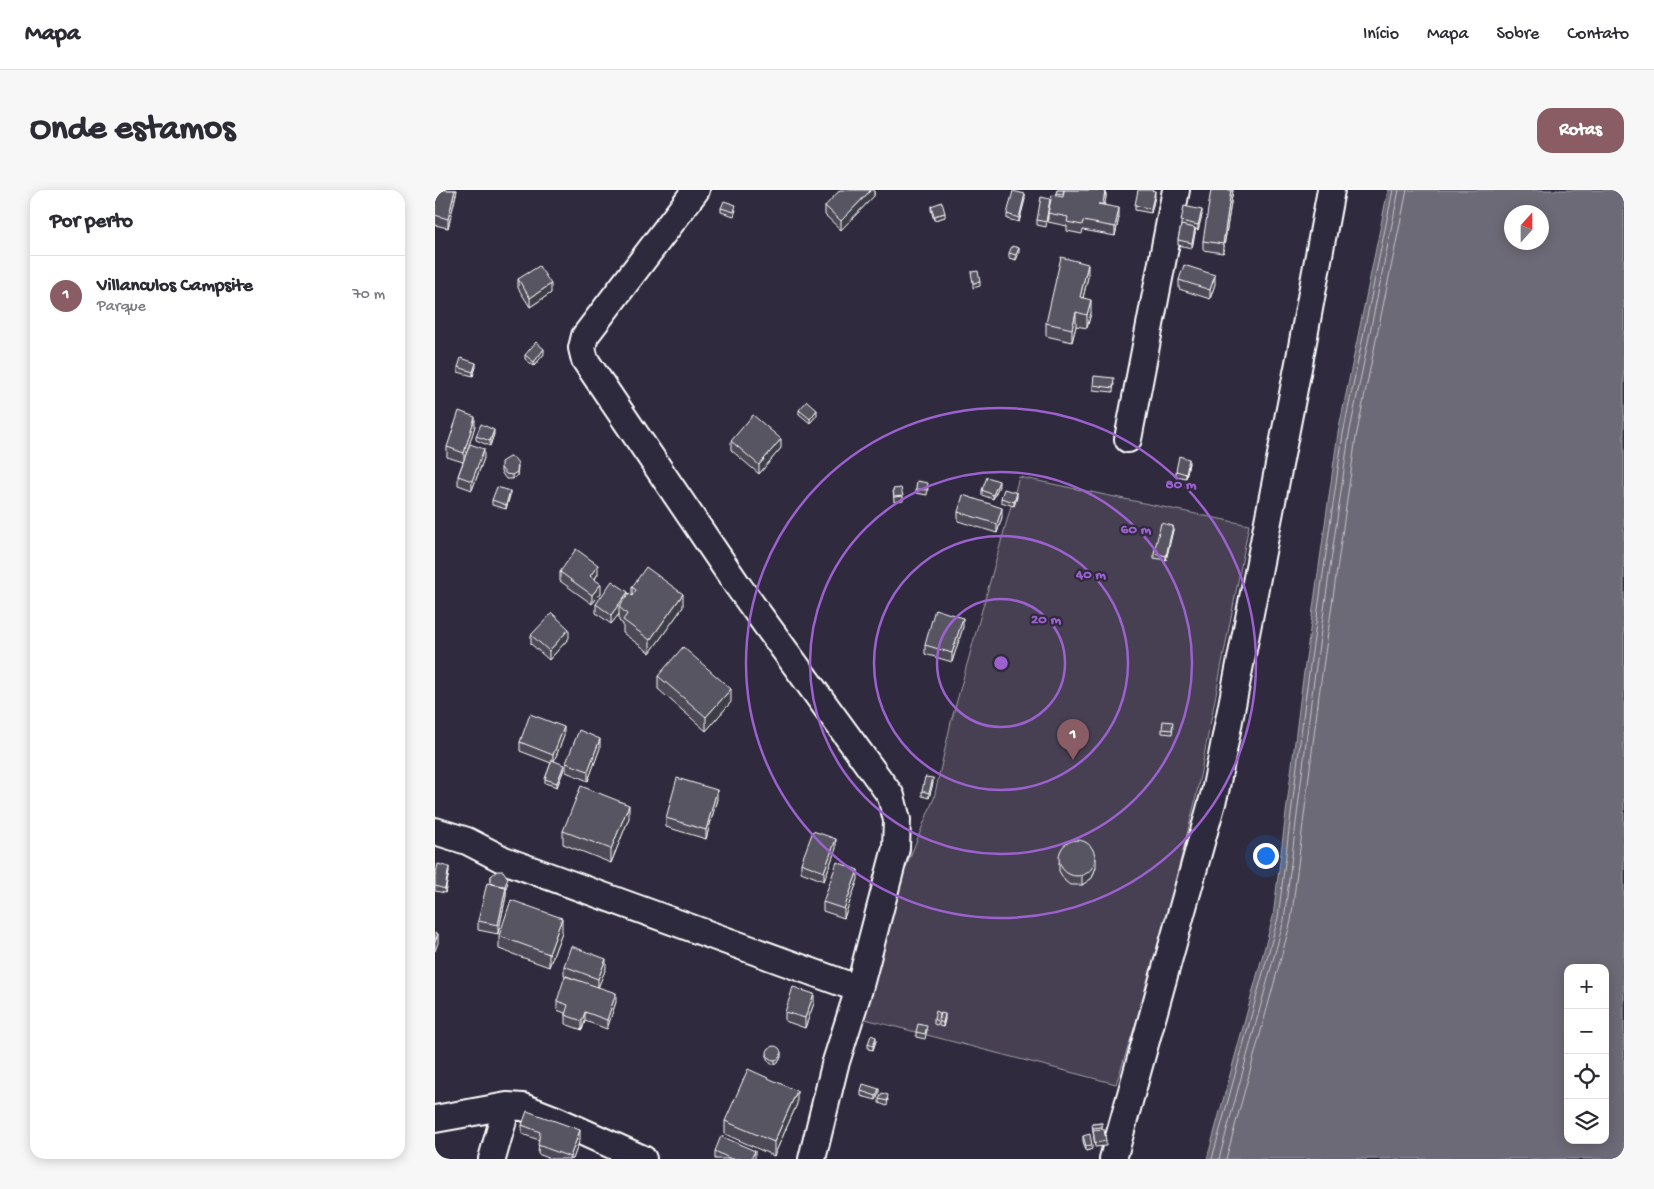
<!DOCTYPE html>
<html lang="pt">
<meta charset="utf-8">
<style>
body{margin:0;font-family:"Gochi Hand",sans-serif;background:#f7f7f7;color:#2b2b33}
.controls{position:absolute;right:15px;bottom:15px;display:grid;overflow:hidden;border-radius:10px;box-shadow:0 2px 12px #0003}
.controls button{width:45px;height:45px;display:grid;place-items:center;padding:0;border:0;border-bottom:1px solid #e1e1e2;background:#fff;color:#2b2b33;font:25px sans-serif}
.compass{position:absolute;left:1069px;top:15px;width:45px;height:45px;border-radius:50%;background:#fff;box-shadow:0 2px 12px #0003;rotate:21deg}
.you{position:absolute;left:830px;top:665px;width:18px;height:18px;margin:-12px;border:4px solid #fff;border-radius:50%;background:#1a73e8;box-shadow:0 0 0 8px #1a73e833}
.badge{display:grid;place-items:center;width:32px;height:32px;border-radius:50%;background:#8a5d65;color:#fff;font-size:16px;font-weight:700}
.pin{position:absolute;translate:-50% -41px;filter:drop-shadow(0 1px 2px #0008)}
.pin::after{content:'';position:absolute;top:26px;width:18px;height:15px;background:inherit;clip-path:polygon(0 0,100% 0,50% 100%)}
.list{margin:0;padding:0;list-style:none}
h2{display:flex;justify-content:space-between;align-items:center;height:65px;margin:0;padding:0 20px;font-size:21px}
h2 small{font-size:16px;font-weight:400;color:#7c7c81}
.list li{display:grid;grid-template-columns:32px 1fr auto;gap:15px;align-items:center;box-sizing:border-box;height:80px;padding:0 20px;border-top:1px solid #e1e1e2}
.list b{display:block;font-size:19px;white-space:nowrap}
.list p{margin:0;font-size:16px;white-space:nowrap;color:#7c7c81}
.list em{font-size:16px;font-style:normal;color:#7c7c81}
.icon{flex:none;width:28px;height:28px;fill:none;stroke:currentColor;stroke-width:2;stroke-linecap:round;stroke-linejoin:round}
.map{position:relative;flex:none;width:1189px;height:969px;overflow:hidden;border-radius:15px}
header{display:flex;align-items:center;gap:30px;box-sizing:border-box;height:70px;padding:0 25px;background:#fff;border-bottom:1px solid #e1e1e2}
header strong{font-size:24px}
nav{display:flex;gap:28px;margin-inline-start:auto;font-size:18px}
.intro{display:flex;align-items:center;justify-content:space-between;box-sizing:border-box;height:120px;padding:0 30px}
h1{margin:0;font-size:35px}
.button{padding:12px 22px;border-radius:15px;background:#8a5d65;color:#fff;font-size:18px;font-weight:700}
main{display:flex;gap:30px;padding:0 30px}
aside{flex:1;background:#fff;border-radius:15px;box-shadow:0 2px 12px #0003}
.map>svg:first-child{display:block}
.green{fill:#464152;stroke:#a2a0a8}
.water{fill:#6d6a77;stroke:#a7a6ad;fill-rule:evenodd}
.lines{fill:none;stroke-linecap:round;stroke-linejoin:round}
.shore{stroke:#c5c3c9;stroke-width:1}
.minor-casing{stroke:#fff;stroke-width:30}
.minor{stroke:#2f2a3d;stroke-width:26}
.wall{fill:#4d4956;stroke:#fff}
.shaded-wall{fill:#3e3c46;stroke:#fff}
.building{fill:#595564;stroke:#fff}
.ring{fill:none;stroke:#9c61cf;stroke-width:2.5}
.centre{fill:#9c61cf;stroke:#2f2a3d;stroke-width:2.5}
.ring-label{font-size:15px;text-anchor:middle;font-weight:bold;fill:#9c61cf;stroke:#2f2a3d;stroke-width:4.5;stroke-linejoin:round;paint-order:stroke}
</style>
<header>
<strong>Mapa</strong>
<nav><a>Início</a><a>Mapa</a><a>Sobre</a><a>Contato</a></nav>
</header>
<div class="intro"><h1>Onde estamos</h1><a class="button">Rotas</a></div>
<main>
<aside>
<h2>Por perto<small></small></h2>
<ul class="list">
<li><span class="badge">1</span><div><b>Villanculos Campsite</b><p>Parque</p></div><em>70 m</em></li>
</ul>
</aside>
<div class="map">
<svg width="1189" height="969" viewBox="0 0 1189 969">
<rect width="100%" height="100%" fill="#2f2a3d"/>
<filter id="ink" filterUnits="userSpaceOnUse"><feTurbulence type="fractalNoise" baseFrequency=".02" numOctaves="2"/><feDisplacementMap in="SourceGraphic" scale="10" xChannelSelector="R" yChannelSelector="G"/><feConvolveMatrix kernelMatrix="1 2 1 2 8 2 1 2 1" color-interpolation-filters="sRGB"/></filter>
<g filter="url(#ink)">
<path class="green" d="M 584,287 L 814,335 L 760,612 L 719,778 L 681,894 L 411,824 L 499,608 L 516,532 Z"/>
<path class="water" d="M 953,0 L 1189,0 L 1189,969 L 772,969 L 838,727 L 866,503 L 903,243 ZM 1076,22 L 1106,22 L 1106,52 L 1076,52 ZM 1133,778 L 1170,778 L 1170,950 L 1133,950 Z"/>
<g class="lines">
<path class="shore" d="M 777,969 L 843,728 L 871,504 L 908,244 L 958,0
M 784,969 L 849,730 L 877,504 L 914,245 L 964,0
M 791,969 L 856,731 L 884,505 L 921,247 L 972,0"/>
<defs>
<path id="minor" d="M 261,0 L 150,146 L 147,158 L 150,170 L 303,396 L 456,606 L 462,630 L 461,658 L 424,799
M 693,249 L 741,0
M 0,641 L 32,651 L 69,670 L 424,799 L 400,875 L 377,969
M 0,929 L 72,916 L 88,917 L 119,929 L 208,969
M 57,969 L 72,916
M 678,969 L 780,602 L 864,173 L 896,0"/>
</defs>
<use href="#minor" class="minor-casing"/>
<use href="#minor" class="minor"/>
</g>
<path class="wall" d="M 0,0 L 22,0 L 13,38 L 0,35 Z
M 439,0 L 439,6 L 406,40 L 390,25 L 390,16 Z
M 622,0 L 671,0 L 671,7 L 669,15 L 684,27 L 680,46 L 648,40 L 647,44 L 632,41 L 632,36 L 613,32 L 613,23 L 621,6 Z
M 798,0 L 788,63 L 768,60 L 768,51 Z
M 720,6 L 716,23 L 700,20 L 700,15 Z
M 590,9 L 584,32 L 572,29 L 572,24 Z
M 615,9 L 611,37 L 602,35 L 602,30 Z
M 496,16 L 510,27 L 499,30 L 496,20 Z
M 286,18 L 301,20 L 299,26 L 286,22 Z
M 767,25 L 763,40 L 760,39 L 760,43 L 757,58 L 743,55 L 743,50 L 746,35 L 746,31 Z
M 574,63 L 584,63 L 581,70 L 574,68 Z
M 653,87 L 648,108 L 656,123 L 652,138 L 641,136 L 637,152 L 611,146 L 611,133 Z
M 83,89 L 116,103 L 95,117 L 83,98 Z
M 744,90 L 780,94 L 775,109 L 744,99 Z
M 109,164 L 99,176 L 90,169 L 90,165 Z
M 23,177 L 41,177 L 38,186 L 23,182 Z
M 679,193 L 678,202 L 658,200 L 658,195 Z
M 364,220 L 382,225 L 375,233 L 364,224 Z
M 40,236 L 34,255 L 49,268 L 37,300 L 23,295 L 23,286 L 28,272 L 12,267 L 12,257 Z
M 59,244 L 55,256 L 41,250 L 41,246 Z
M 296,251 L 346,258 L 324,284 L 296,260 Z
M 754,273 L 751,288 L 741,286 L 741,281 Z
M 83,277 L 82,286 L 77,289 L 71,289 L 66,282 L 66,278 Z
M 564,296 L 558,309 L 547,305 L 547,300 Z
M 493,298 L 492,305 L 481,303 L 481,299 Z
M 458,299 L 468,306 L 468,311 L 459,312 Z
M 75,305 L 71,319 L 57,315 L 57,310 Z
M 582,307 L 579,316 L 566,312 L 566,308 Z
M 523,322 L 567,327 L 562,343 L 523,331 Z
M 738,340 L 731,370 L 719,368 L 719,363 Z
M 125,382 L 163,384 L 160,389 L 166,403 L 157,414 L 125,391 Z
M 197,397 L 248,417 L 215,463 L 188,443 L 188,434 L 184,431 L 184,424 L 176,434 L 161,423 L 161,414 L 193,405 L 197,406 Z
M 528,437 L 517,472 L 490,464 L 490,455 Z
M 96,445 L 134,448 L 114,470 L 96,454 Z
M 223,486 L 296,512 L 271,541 L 223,499 Z
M 738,537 L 737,544 L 727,543 L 727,539 Z
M 129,546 L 119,571 L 129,579 L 122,597 L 110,593 L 110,589 L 116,573 L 85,561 L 85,552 Z
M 165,558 L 153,591 L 131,582 L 131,573 Z
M 498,593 L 494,608 L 487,606 L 487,601 Z
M 282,609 L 271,649 L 231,637 L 231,628 Z
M 194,628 L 176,673 L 128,654 L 128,641 Z
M 401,658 L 389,691 L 366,682 L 366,673 Z
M 624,672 L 661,677 L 657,688 L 647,695 L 635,695 L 630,691 L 624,681 Z
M 14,682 L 10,703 L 0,701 L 0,687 Z
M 56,686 L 73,693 L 71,697 L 71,706 L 63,744 L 43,740 L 43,731 L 56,694 Z
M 423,689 L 409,728 L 388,721 L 388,712 Z
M 127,742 L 114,777 L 64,759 L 64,746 Z
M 129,776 L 171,778 L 163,797 L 181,812 L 172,839 L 150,831 L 147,840 L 130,834 L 130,823 L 122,820 L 122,811 L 147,792 L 129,785 Z
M 379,813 L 370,838 L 350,831 L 350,822 Z
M 505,827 L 510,829 L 508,837 L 504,836 L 504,832 L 502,835 L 499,834 L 499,829 Z
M 492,840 L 490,849 L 481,847 L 481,842 Z
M 441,851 L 438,860 L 433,859 L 433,854 Z
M 332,864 L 346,867 L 344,871 L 340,874 L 336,874 L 332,869 Z
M 426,901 L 444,903 L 441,910 L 426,906 Z
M 444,909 L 453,909 L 452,916 L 444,913 Z
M 362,914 L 339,966 L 290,944 L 290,931 Z
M 667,933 L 667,939 L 671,951 L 671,956 L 660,957 L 657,934 Z
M 87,935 L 145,949 L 138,969 L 116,969 L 103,964 L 104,950 L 87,944 Z
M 648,946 L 657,959 L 651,961 L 648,951 Z
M 280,961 L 320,969 L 280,969 Z"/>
<path class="shaded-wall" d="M 20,0 L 22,0 L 13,38 L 13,29 Z
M 436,0 L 439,0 L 439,6 L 406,40 L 406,31 Z
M 670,0 L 671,7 L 668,23 L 668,14 Z
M 796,0 L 798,0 L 788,63 L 788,54 Z
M 720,1 L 720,6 L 716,23 L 716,19 Z
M 590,4 L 590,9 L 584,32 L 584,28 Z
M 684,18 L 684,27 L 680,46 L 680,37 Z
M 767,20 L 767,25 L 763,40 L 763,35 Z
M 510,23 L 510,27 L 499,30 L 499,26 Z
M 760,38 L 760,43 L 757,58 L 757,53 Z
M 584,58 L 584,63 L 581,70 L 581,65 Z
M 653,74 L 653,87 L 645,120 L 645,107 Z
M 780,85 L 780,94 L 775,109 L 775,100 Z
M 545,92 L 545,96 L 538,98 L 538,93 Z
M 116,94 L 116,103 L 95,117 L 95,108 Z
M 656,110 L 656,123 L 652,138 L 652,125 Z
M 641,122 L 641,136 L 637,152 L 637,139 Z
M 109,159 L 109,164 L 99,176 L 99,172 Z
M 41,173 L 41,177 L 38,186 L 38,182 Z
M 382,220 L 382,225 L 375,233 L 375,229 Z
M 40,227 L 40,236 L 29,272 L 29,263 Z
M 59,240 L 59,244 L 55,256 L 55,251 Z
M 346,249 L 346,258 L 324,284 L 324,275 Z
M 49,259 L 49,268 L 37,300 L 37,291 Z
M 754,269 L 754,273 L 751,288 L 751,284 Z
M 83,273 L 82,286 L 77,289 L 77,285 Z
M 564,291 L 564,296 L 558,309 L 558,305 Z
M 75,301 L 75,305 L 71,319 L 71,315 Z
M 582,303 L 582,307 L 579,316 L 579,312 Z
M 567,318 L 567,327 L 562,343 L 562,334 Z
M 738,336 L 738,340 L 731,370 L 731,366 Z
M 163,375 L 163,384 L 155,395 L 155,386 Z
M 166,394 L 166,403 L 157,414 L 157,405 Z
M 193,402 L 193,411 L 184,417 L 184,424 L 176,434 L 176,425 Z
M 248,404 L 248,417 L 215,463 L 215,450 Z
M 528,428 L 528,437 L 517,472 L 517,463 Z
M 134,439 L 134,448 L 114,470 L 114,461 Z
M 296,499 L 296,512 L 271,541 L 271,527 Z
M 129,537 L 129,546 L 118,574 L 118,565 Z
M 165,549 L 165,558 L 153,591 L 153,581 Z
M 129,575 L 129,579 L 122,597 L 122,593 Z
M 498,588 L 498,593 L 494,608 L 494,603 Z
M 282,600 L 282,609 L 271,649 L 271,640 Z
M 194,615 L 194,628 L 176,673 L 176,659 Z
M 401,649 L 401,658 L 389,691 L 389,682 Z
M 661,668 L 661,677 L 657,688 L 647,695 L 647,686 Z
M 14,677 L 14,682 L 10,703 L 10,699 Z
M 423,680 L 423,689 L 409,728 L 409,719 Z
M 71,697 L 71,706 L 63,744 L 63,735 Z
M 127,728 L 127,742 L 114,777 L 114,764 Z
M 3,744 L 3,753 L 0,761 L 0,752 Z
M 171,769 L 171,778 L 163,798 L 163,789 Z
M 181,803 L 181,812 L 172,839 L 172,830 Z
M 379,804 L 379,813 L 370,838 L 370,828 Z
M 150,822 L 150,831 L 147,840 L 147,831 Z
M 510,824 L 510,829 L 508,837 L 508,833 Z
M 441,847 L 441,851 L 438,860 L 438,856 Z
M 346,862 L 346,867 L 344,871 L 340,874 L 340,869 Z
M 444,899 L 444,903 L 441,910 L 441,906 Z
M 362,901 L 362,914 L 339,966 L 339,952 Z
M 145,940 L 145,949 L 138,969 L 135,969 L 135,967 Z
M 657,955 L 657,959 L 651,961 L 651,956 Z
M 320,961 L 320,969 L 316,969 Z"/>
<path class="building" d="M 0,0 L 20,0 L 13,29 L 0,25 Z
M 405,0 L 436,0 L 406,31 L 390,16 Z
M 622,0 L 629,0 L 628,4 L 621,3 Z
M 629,0 L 670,0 L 668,14 L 663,14 L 684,18 L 680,37 L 648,31 L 647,35 L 632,32 L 633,27 L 613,23 L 617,5 L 628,7 Z
M 703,0 L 716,0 L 720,1 L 716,19 L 700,15 Z
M 776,0 L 796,0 L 788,54 L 768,51 Z
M 578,1 L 590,4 L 584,28 L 572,24 Z
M 606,7 L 615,9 L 611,32 L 602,30 Z
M 289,11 L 301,15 L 299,22 L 286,18 Z
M 507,12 L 510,23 L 499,26 L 496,16 Z
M 749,16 L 767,20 L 763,35 L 746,31 Z
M 746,35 L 760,38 L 757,53 L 743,50 Z
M 577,56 L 584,58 L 581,65 L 574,63 Z
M 626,67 L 653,74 L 645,107 L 656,110 L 652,125 L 641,122 L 637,139 L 611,133 Z
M 749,75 L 780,85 L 775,100 L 744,90 Z
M 104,76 L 116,94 L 95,108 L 83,89 Z
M 543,81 L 545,92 L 538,93 L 536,82 Z
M 101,152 L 109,159 L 99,172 L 90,165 Z
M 26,168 L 41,173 L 38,182 L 23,177 Z
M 659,186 L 679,188 L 678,198 L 658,195 Z
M 372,211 L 382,220 L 375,229 L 364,220 Z
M 24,221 L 40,227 L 29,263 L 12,257 Z
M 318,225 L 346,249 L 324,275 L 296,251 Z
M 46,234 L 59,240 L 55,251 L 41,246 Z
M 35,254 L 49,259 L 37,291 L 23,286 Z
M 744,266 L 754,269 L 751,284 L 741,281 Z
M 74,267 L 79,268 L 83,273 L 82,282 L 77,285 L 71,284 L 66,278 L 66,272 Z
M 552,287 L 564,291 L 558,305 L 547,300 Z
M 482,291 L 493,293 L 492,300 L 481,299 Z
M 62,297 L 75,301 L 71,315 L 57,310 Z
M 466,298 L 468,306 L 459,307 L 458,299 Z
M 569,299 L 582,303 L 579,312 L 566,308 Z
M 528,305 L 567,318 L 562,334 L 523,322 Z
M 726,333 L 738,336 L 731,366 L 719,363 Z
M 141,359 L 163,375 L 155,386 L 166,394 L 157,405 L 125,382 Z
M 211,377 L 248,404 L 215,450 L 188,430 L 192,424 L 184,417 L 194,403 L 197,406 L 201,400 L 197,397 Z
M 177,391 L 193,402 L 176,425 L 161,414 Z
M 500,419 L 528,428 L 517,463 L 490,455 Z
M 117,423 L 134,439 L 114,461 L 96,445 Z
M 248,457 L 296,499 L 271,527 L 223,486 Z
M 95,524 L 129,537 L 118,565 L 85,552 Z
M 728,531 L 738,532 L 737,540 L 727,539 Z
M 144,540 L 165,549 L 153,581 L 131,573 Z
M 117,570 L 129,575 L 122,593 L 110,589 Z
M 490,587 L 498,588 L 494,603 L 487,601 Z
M 242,588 L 282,600 L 271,640 L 231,628 Z
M 146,596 L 194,615 L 176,659 L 128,641 Z
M 378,641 L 401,649 L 389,682 L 366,673 Z
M624 668a18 18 0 1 1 36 0a18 18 0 1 1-36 0Z
M 402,672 L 423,680 L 409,719 L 388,712 Z
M 3,674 L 14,677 L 10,699 L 0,696 L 0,687 Z
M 62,681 L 68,681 L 73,688 L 70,696 L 68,696 L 58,694 L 56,692 L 56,686 Z
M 52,693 L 71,697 L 63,735 L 43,731 Z
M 76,710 L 127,728 L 114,764 L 64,746 Z
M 0,743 L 3,744 L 0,752 Z
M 136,756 L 171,769 L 163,789 L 129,776 Z
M 130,786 L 181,803 L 172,830 L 150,822 L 147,831 L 130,825 L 133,815 L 122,811 Z
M 358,797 L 379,804 L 370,828 L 350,822 Z
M 501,821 L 505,823 L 502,831 L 499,829 Z
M 506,823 L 510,824 L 508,833 L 504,831 Z
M 483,834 L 492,836 L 490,844 L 481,842 Z
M 436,845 L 441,847 L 438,856 L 433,854 Z
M332 863a7 7 0 1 1 14 0a7 7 0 1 1-14 0Z
M 313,879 L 362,901 L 339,952 L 290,931 Z
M 428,894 L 444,899 L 441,906 L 426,901 Z
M 447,903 L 453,905 L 452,911 L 444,909 Z
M 92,921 L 145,940 L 135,967 L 103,955 L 105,942 L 87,935 Z
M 667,933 L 667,937 L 658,938 L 657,934 Z
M 669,939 L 671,951 L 660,953 L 658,940 Z
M 655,944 L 657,955 L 651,956 L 648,946 Z
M 286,946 L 320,961 L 316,969 L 296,969 L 280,961 Z"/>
</g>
<g class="ring">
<circle cx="566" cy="473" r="64"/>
<circle cx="566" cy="473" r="127"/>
<circle cx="566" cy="473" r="191"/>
<circle cx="566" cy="473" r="255"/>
</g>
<circle cx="566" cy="473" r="8" class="centre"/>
<g class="ring-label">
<text x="746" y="298">80 m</text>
<text x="701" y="343">60 m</text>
<text x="656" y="388">40 m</text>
<text x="611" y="433">20 m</text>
</g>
</svg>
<div class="controls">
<button>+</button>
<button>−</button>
<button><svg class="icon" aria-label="locate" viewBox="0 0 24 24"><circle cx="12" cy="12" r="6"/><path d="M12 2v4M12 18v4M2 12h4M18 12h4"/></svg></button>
<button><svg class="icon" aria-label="layers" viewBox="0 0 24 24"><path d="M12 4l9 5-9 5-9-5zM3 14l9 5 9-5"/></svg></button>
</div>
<svg class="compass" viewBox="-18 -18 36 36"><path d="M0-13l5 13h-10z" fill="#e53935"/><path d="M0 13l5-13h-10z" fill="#7c7c81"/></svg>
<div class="you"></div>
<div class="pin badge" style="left:638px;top:570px">1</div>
</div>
</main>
